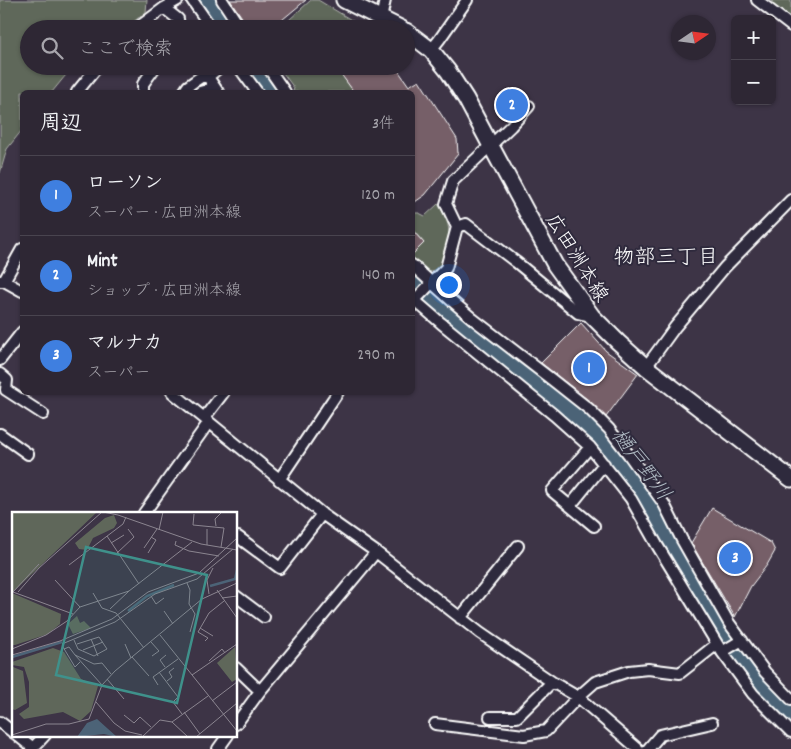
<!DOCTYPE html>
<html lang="ja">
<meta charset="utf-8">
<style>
body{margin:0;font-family:Dekko,"Klee One",sans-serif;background:#362f3c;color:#f1f3f6}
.controls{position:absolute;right:15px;top:15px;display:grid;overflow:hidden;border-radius:8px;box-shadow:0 1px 4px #0004}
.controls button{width:45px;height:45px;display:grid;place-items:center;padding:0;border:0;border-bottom:1px solid #49444f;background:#2e2734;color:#f1f3f6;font:25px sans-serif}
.compass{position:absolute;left:671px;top:15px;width:45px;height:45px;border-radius:50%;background:#2e2734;box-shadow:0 1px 4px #0004;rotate:77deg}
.you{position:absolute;left:448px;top:284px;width:18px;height:18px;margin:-12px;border:4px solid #fff;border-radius:50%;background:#1a73e8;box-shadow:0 0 0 8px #1a73e833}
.badge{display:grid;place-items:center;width:32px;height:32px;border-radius:50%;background:#1a73e8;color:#fff;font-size:16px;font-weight:700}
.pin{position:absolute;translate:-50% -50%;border:2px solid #fff;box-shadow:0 1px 5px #0006}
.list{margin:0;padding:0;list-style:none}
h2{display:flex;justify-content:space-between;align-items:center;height:65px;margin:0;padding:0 20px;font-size:21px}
h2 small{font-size:16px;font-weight:400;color:#a7a5ac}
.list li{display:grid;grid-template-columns:32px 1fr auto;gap:15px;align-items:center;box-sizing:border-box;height:80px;padding:0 20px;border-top:1px solid #49444f}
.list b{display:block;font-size:19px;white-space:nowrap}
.list p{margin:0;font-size:16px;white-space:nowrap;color:#a7a5ac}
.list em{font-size:16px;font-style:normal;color:#a7a5ac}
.icon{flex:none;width:28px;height:28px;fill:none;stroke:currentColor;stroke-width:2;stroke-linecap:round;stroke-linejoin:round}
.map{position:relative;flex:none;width:791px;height:749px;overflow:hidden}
.search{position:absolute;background:#2e2734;box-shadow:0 1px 4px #0004;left:20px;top:20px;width:395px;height:55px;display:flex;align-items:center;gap:12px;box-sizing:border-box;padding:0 18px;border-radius:28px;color:#a7a5ac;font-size:19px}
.panel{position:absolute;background:#2e2734;box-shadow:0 1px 4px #0004;left:20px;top:90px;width:395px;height:305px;border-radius:8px}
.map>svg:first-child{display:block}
.green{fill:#5f675a;stroke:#afb3ac}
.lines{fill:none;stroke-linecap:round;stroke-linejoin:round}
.river{stroke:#4c6377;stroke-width:16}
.building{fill:#765e68;stroke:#fff}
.street-casing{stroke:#fff;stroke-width:14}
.secondary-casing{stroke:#fff;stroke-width:19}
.street{stroke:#2f2a3d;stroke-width:10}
.secondary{stroke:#2f2a3d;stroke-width:15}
.labels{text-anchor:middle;stroke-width:4;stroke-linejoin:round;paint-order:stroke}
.street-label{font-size:20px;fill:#fff;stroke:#2f2a3d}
.neighbourhood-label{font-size:21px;fill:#fff;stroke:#2f2a3d}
.water-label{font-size:21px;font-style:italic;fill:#aeb9c2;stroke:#2f2a3d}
.inset-river{fill:none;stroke:#4c6377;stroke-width:2.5}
.inset-road{fill:none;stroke:#8b8590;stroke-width:1}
.view{fill:#3f918b;fill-opacity:0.15;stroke:#3f918b;stroke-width:2.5}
.inset-edge{fill:none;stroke:#fff;stroke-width:2.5}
</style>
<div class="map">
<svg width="791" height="749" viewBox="0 0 791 749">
<rect width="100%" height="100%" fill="#3d3446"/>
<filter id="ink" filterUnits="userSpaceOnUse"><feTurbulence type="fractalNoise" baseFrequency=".02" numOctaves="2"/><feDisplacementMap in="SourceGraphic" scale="10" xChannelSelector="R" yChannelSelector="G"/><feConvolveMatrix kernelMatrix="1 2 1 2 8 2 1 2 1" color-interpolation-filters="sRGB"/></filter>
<g filter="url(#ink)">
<path class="green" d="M 0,0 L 147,0 L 146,12 L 124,29 L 29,29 L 29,66 L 75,66 L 70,70 L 52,92 L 22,92 L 22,130 L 7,149 L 0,173 Z
M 311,0 L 318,0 L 353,21 L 363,29 L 279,29 Z
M 772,0 L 791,0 L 791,27 L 773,10 Z
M 278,66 L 338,66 L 337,68 L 354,92 L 293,92 L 294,88 Z
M 438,204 C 455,229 449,241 441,267 L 427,273 L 413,257 L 412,255 L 424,243 L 413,230 L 413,213 L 419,213 L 425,216 Z"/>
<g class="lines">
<path class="river" d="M 208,0 L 227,29
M 253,66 L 271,92
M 412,279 L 437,306 L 469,333 L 540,385 L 587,427 L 620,464 L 648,502 L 709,612 L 741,661 L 779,706 L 791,716"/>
</g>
<path class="building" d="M 230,0 L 306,0 L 271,29 L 250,29 Z
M 335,66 L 395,66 L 409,86 L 419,80 L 457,139 L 458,154 L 425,195 L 412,204 L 412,92 L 354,92 Z
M 412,230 L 424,243 L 412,255 Z
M 581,323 L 606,351 L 638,374 L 606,417 L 593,404 L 541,363 Z
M 712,508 L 771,543 L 775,551 L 767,565 L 751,586 L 735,617 L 691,543 Z"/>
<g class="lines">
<defs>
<path id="street" d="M 192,0 L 212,29
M 222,0 L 241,29
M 757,0 L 791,26
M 164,8 L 178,19 L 179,29
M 381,19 L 385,0
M 136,29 L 164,8 L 178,0
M 431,50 L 439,40 L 467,0
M 238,66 L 257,92
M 267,66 L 285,92
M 208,77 L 218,92
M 77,92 L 98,66
M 143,92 L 143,84 L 156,66
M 184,92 L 188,86 L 195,81 L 201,77 L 208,77 L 221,66
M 200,92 L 207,90 L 213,85
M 457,227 L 466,224 L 516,262 L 578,313 L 592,316
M 412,265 L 452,301 L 473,319 L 551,379 L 589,409 L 609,429 L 629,455 L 664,504 L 682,540 L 729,623 L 765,672 L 791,699
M 0,281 L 4,281 L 22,291
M 4,281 L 22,249
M 412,298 L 441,323 L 554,415 L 590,447 L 631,499 L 657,545 L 722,652 L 753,694 L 791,732
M 412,303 L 446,268 L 457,227 L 446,204 L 453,181 L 511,126 L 529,106
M 0,360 L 22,332
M 646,367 L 675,327 L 725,267 L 791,200
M 0,374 L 7,380 L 6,390 L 43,414
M 172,392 L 322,514 L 376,552 L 480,633 L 552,682 L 578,697 L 638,749
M 204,418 L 224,392
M 0,434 L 28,454
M 590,447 L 552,491 L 594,526
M 279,480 L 338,392
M 570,506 L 604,464
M 144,513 L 209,422
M 238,537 L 280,568 L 322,514
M 236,596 L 264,617
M 460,618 L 518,546
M 722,652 L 742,640
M 236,668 L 260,691
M 490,717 L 517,717 L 552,682
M 0,722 L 14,733
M 236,724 L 260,691 L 376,552
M 435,724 L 524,735 L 546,731 L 578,697 L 595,682 L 629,671 L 648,669 L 680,673 L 717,644
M 17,735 L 33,748 L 45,735
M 218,749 L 228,735
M 648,749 L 660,735 L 712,723"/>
<path id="secondary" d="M 344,0 L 402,29
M 406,31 L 431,50 L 448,71 L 466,99 L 491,146 L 555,265 L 592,316 L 618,342 L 646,367 L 791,479"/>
</defs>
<use href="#street" class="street-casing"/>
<use href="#secondary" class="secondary-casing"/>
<use href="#street" class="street"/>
<use href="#secondary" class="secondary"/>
</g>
</g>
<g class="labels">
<g class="street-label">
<text transform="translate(578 257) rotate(58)" y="7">広田洲本線</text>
</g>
<g class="neighbourhood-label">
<text x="666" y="263">物部三丁目</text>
</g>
<g class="water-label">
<text transform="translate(642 464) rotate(53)" y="7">樋戸野川</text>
</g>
</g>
<g transform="translate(12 512)">
<rect width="225" height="225" fill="#3d3446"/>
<path d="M 0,0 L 84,1 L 0,81 L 49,102 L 48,112 L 36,122 L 3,133 L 0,133 ZM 102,3 L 105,11 L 102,16 L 81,26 L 75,38 L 67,37 L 63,31 L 93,6 ZM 65,104 L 68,111 L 72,109 L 79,116 L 61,122 L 56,112 ZM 223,135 L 225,167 L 220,170 L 205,151 ZM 41,136 L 52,140 L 69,167 L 86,174 L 79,199 L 68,209 L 51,200 L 12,207 L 7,202 L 17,195 L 17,170 L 12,155 L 0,153 L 0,150 ZM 1,155 L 11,159 L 15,191 L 3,198 L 0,197 Z" fill="#5f675a"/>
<path d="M 85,207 L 105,225 L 92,222 L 65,225 L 75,211 Z" fill="#4c6377"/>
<path class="inset-river" d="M 198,74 L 223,67 L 225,58M 116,99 L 135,84 L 162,73M 0,145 L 50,130"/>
<path class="inset-road" d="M 91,0 L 106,3 L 189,32 L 225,38M 182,2 L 181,13 L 212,16 L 209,35M 204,14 L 203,7 L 210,0M 147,18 L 151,0M 95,24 L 127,72M 164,29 L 163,33 L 177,39 L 207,44M 99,31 L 112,23M 195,33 L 195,17M 132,36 L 145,17M 105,41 L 122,25 L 116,17M 136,41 L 144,28 L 139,25M 27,52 L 1,80 L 61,102M 57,53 L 111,12 L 114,5M 43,68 L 68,95M 175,71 L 178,78 L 177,92 L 183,102 L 178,120M 205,78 L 225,106M 6,80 L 27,56 L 90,0M 81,81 L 90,96 L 104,101 L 132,136M 197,82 L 195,68 L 201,56M 139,84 L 144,92 L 152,86M 210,86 L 225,84M 98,97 L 117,79M 152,99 L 161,112M 188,116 L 201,124M 148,123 L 225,219M 79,127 L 86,144M 62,128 L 66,137 L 82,144 L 95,137 L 87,125 L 65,132M 193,129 L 196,126 L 186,120 L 197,101 L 212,89M 139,130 L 147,139 L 140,144M 50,132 L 103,110 L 143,82 L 185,67 L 221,37M 113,132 L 119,146M 51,135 L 63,155 L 68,150M 0,137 L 34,123 L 55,109 L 68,95 L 117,79 L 180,30M 52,137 L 57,135 L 63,143 L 82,152 L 90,151 L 99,162M 71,138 L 91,130M 0,143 L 48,129 L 100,107 L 136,80 L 187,61 L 225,26M 63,143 L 90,173M 120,145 L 137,164M 197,149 L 210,137 L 213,141M 153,155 L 148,148 L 154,143M 147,160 L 166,185 L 161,190 L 170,202M 180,163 L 225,132M 95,167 L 112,187M 155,169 L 160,165 L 157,160 L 162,156M 146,173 L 141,165 L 166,147M 200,189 L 225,170M 84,190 L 102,211 L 113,219 L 130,223M 172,200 L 188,222M 112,203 L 122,211 L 128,205 L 139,215M 160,210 L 176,225M 0,223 L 34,212 L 57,212 L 77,207 L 90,173 L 103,159 L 190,87 L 225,71M 130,225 L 148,208 L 160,210 L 196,184M 184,225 L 225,191"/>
<path class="view" d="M 74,35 L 195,63 L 165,191 L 44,163 Z"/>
<rect width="225" height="225" class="inset-edge"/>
</g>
</svg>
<div class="controls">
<button>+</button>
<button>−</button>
</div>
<svg class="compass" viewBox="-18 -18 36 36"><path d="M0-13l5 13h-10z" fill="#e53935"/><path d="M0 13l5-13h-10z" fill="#a7a5ac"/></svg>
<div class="you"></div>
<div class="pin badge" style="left:589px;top:368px;background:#3f7fe0">1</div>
<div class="pin badge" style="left:512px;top:105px;background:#3f7fe0">2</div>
<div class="pin badge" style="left:735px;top:558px;background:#3f7fe0">3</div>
<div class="search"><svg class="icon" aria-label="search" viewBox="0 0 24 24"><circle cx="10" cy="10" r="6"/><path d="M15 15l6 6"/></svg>ここで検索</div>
<section class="panel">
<h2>周辺<small>3件</small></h2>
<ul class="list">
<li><span class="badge" style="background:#3f7fe0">1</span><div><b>ローソン</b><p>スーパー · 広田洲本線</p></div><em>120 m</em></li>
<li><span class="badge" style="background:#3f7fe0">2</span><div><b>Mint</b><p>ショップ · 広田洲本線</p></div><em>140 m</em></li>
<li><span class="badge" style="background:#3f7fe0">3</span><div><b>マルナカ</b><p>スーパー</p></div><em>290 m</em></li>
</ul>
</section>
</div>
